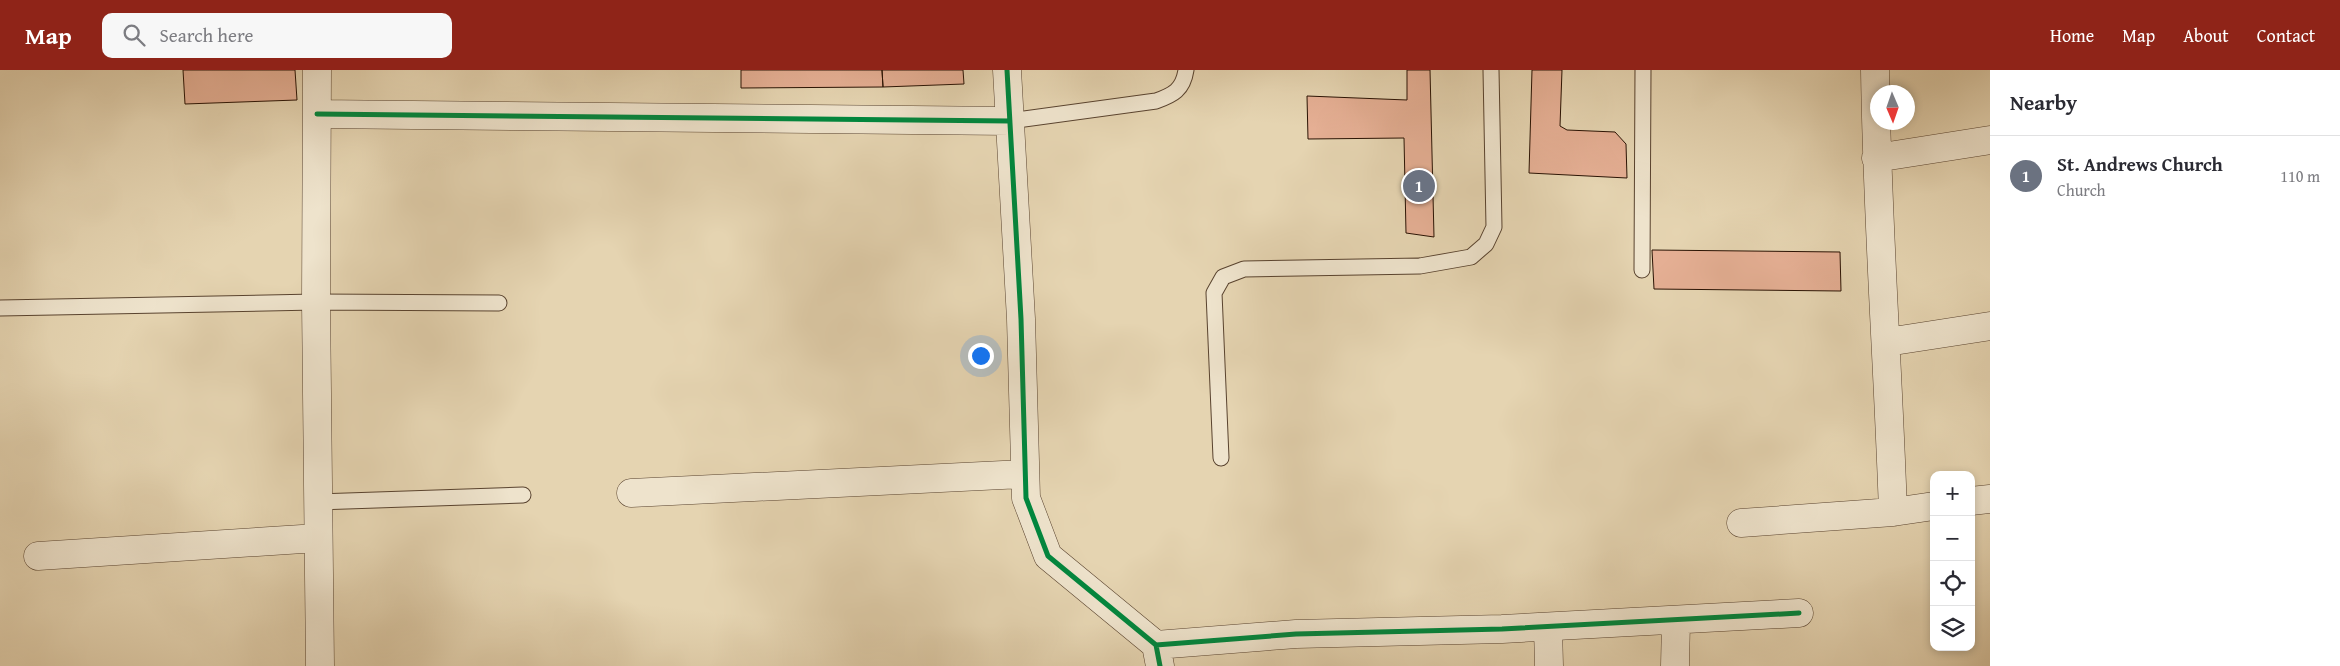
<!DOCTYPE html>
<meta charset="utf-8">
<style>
body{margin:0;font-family:"Gentium Book Plus",serif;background:#f7f7f7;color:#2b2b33}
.controls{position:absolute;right:15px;bottom:15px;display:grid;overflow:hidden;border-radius:10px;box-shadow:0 2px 8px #0003}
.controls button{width:45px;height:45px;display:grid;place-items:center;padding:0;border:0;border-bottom:1px solid #e1e1e2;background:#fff;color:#2b2b33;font:25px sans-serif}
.compass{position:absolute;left:1870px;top:15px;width:45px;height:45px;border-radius:50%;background:#fff;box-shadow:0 2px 8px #0003;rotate:178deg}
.you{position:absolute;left:980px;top:285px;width:18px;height:18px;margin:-12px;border:4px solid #fff;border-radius:50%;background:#1a73e8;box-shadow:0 0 0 8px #1a73e833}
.badge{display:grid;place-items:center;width:32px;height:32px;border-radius:50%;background:#8f2418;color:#fff;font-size:16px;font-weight:700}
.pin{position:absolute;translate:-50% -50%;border:2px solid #fff;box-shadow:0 1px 5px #0006}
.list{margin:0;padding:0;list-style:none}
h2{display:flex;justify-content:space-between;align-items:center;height:65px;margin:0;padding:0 20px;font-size:21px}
h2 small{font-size:16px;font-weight:400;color:#7c7c81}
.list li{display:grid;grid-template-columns:32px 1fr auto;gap:15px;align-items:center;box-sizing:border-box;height:80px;padding:0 20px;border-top:1px solid #e1e1e2}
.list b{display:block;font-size:19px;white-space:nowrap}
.list p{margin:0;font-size:16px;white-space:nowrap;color:#7c7c81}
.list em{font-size:16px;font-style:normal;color:#7c7c81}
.icon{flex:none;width:28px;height:28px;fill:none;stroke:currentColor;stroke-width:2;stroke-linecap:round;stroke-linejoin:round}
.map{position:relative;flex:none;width:1990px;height:596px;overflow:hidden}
header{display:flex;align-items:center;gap:30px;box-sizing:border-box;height:70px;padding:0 25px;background:#8f2418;color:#fff}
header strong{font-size:24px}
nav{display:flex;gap:28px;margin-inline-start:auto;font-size:18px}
.search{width:350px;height:45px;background:#f7f7f7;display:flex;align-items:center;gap:12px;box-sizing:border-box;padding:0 18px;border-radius:10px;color:#7c7c81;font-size:19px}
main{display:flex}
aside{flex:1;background:#fff}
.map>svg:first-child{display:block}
.building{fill:#e5af94;stroke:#2a1304}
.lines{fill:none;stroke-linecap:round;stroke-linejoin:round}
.service-casing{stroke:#59432f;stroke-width:17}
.minor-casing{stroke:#59432f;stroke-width:29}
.service{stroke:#eee3cc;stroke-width:15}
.minor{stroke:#eee3cc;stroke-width:28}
.cycleway-casing{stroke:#eee3cc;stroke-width:8}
.cycleway{stroke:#00873e;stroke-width:5}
</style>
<header>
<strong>Map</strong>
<div class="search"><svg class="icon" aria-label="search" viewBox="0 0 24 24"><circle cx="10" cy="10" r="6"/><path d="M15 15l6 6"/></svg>Search here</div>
<nav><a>Home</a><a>Map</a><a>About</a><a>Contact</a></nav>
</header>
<main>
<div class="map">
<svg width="1990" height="596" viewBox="0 0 1990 596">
<rect width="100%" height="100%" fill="#e5d4b1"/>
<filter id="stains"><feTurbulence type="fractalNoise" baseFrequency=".004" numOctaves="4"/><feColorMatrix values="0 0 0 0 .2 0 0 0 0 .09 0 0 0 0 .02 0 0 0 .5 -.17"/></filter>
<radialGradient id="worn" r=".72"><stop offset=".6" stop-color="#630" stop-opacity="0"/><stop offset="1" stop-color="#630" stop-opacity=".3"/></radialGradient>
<path class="building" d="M 183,0 L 295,0 L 297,30 L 185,34 Z
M 741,0 L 882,0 L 883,17 L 741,18 Z
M 882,0 L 963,0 L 964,14 L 883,17 Z
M 1407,0 L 1430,0 L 1434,167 L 1406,163 L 1404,68 L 1308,69 L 1307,26 L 1407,30 Z
M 1532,0 L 1562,0 L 1560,56 L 1567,60 L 1615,62 L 1626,74 L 1627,108 L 1529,103 Z
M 1652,180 L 1840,182 L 1841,221 L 1654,219 Z"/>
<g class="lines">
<defs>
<path id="service" d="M 1010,51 L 1156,31 C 1173,25 1183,20 1186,0
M 1642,200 L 1643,0
M 0,238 L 316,232 L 499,233
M 1221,388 L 1214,223 L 1223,207 L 1244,199 L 1420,196 L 1471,187 L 1486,174 L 1494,157 L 1491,0
M 317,432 L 523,425"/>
<path id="minor" d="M 317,0 L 316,232 L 320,596
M 1007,0 L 1021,249 L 1026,428 L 1048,486 L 1156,575 L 1160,596
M 1875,0 C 1877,147 1888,294 1893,442
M 317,44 L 1010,51
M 1876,88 L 1990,70
M 1887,272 L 1990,256
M 631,423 L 1025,404
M 1971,431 L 1990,429
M 1741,453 L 1893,442 L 1934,436
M 38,486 L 318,468
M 1548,557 L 1549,596
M 1156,575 L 1296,564 L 1502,559 L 1799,543
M 1675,596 L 1676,551"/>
</defs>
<use href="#service" class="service-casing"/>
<use href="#minor" class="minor-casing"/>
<use href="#service" class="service"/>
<use href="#minor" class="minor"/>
<defs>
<path id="cycleway" d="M 1007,0 L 1021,249 L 1026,428 L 1048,486 L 1156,575 L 1160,596
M 317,44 L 1010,51
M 1156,575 L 1296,564 L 1502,559 L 1799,543"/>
</defs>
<use href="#cycleway" class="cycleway-casing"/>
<use href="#cycleway" class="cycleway"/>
</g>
<rect width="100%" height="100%" filter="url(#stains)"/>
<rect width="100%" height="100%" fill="url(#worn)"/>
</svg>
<div class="controls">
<button>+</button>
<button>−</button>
<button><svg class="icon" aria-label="locate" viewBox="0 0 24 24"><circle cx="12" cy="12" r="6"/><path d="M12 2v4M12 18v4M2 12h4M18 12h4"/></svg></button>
<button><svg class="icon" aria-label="layers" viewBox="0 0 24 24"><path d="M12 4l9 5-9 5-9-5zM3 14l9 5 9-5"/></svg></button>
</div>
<svg class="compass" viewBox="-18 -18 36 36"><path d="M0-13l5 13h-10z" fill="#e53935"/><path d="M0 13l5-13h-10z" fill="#7c7c81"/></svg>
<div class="you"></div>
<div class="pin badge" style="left:1419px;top:116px;background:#6b7280">1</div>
</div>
<aside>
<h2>Nearby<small></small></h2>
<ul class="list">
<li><span class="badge" style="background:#6b7280">1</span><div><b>St. Andrews Church</b><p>Church</p></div><em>110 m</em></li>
</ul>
</aside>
</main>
